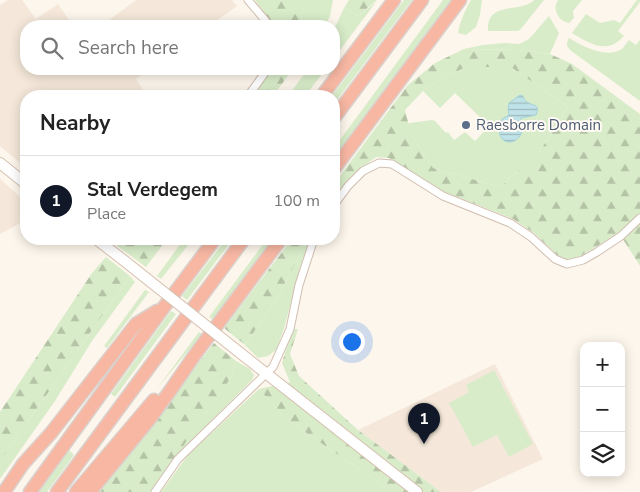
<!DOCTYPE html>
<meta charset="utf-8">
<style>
body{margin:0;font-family:"Nunito Sans",sans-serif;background:#f6f6f6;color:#222}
.controls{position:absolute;right:15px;bottom:15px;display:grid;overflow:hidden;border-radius:10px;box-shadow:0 2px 12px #0003}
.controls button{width:45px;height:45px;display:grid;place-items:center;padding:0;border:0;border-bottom:1px solid #e0e0e0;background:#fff;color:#222;font:25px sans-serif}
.you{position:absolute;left:351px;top:341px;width:18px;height:18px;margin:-12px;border:4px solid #fff;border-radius:50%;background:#1a73e8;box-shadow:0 0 0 8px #1a73e833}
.badge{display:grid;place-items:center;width:32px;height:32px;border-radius:50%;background:#111827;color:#fff;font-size:16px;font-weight:700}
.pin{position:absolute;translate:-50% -41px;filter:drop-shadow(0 1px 2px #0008)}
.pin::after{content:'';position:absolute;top:26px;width:18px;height:15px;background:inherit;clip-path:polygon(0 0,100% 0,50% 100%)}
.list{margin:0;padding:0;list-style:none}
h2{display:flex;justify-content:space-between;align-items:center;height:65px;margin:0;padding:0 20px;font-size:21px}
h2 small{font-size:16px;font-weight:400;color:#767676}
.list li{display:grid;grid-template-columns:32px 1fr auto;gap:15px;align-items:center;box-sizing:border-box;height:90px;padding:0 20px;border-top:1px solid #e0e0e0}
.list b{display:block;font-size:19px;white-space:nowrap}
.list p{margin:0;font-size:16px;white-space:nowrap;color:#767676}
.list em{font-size:16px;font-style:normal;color:#767676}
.icon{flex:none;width:28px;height:28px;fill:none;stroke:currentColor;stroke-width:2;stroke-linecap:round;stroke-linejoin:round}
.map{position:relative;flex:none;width:640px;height:492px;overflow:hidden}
.search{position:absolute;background:#fff;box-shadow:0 2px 12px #0003;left:20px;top:20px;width:320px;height:55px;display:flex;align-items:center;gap:12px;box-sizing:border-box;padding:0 18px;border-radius:20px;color:#767676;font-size:19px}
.panel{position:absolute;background:#fff;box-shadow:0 2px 12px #0003;left:20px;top:90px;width:320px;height:155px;border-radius:20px}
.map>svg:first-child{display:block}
.residential{fill:#f5e8da}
.green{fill:#d8ecc9}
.forest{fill:url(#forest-firs);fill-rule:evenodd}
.water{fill:url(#water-rules);stroke:#a5d3da}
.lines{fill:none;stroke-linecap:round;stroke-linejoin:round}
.street-casing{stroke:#d1beb0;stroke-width:9}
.secondary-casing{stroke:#d6c0b0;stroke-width:12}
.highway-casing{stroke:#dad1cd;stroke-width:15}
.street{stroke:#fff;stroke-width:7}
.secondary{stroke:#fff;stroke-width:10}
.highway{stroke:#f7b7a3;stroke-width:12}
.secondary-bridge-casing{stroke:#d6c0b0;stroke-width:12;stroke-linecap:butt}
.secondary-bridge{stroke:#fff;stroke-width:10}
.service-dot{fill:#5c6f8a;stroke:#fffaf3;stroke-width:2}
.labels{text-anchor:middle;stroke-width:4;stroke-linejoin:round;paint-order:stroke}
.service-label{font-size:15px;fill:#4e5e75;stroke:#fffaf3;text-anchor:start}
</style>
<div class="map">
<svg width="640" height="492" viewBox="0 0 640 492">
<defs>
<pattern id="forest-firs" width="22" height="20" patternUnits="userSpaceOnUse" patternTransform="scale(1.25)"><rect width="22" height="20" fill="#d8ecc9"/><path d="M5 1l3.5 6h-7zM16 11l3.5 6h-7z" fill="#b4c2a5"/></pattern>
<pattern id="water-rules" width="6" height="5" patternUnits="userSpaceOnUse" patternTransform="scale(1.25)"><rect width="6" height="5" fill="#bfe3e8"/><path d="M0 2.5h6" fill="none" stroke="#a0bbbe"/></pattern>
</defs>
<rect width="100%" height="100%" fill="#fdf6ec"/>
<path class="residential" d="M 8,0 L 22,0 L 36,19 L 58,4 L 73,26 L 26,26 L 26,69 L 149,69 L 136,79 L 147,96 L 26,96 L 26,168 L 0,146 L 0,5 Z
M 136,0 L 232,0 L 237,6 L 209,26 L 101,26 Z
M 0,179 L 26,202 L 26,220 L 0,234 Z
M 495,364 L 543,459 L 471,492 L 441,492 L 358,430 Z"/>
<path class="green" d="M 304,0 L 333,0 L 330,16 L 325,26 L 300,26 L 304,5 Z
M 404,0 L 412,0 L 334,104 L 334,96 L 332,96 Z
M 443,0 L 453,0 L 334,159 L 334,148 Z
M 471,0 L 482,0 L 480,15 L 476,27 L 466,35 L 458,33 C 460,21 465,11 471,0 Z
M 534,0 L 544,0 L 520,30 L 517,31 L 488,31 C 486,0 521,14 534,0 Z
M 558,0 L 582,0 L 573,11 L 574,18 L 569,23 C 558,21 552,9 558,0 Z
M 637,0 L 640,0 L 640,2 L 618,31 L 624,36 C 607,55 591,44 572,33 L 586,14 L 600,23 L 614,20 L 620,23 Z
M 376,2 L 334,58 L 334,29 L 344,8 L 358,16 Z
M 549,16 L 559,33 L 550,54 L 517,50 L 464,49 L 483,45 L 505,43 L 519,44 L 529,39 Z
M 569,38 C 582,46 606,59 622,49 C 624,47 627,42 629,40 L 636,45 L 640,40 L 640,101 L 570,50 C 566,45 566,44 569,38 Z
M 467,67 L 511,67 L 568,107 L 538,154 L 500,187 L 433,168 L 411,134 L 408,124 L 410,123 L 432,120 L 435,121 L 446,133 L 448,132 L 454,140 L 465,132 L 475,141 L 489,126 L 455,93 L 440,108 L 423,91 L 445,76 Z
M 308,69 L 326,69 L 305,96 L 288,96 Z
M 184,239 L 193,239 L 161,279 L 157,276 Z
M 226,239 L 233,239 L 187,300 L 182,296 Z
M 267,239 L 275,239 L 214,320 L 209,317 Z
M 308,239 L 310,239 L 300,267 L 284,329 L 276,350 L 268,356 L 258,358 L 245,345 L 279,295 Z
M 130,276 L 135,282 L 92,341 L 55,401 L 0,479 L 0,461 Z
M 145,290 L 149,292 L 107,348 L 104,346 Z
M 171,311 L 176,314 L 115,397 L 111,394 Z
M 199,332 L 202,334 L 156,390 Z
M 236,361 L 250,369 L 254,375 L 252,380 L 175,457 L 232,376 Z
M 494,370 L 533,444 L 509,457 L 497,435 L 473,447 L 449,403 L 469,392 L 466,385 Z
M 259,389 L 286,419 L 385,487 L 388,492 L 161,492 L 188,455 Z
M 69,450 L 74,455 L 47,492 L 39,492 Z"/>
<path class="forest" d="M 255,0 L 304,0 L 304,5 L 300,26 L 274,26 Z
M 349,0 L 377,0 L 358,16 L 344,8 Z
M 464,49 L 517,50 L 550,54 L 572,64 L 640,114 L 640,266 L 621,236 L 620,232 L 576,259 L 570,261 L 557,255 L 534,233 L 513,219 L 440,190 L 389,158 L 376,157 L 356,172 L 334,200 L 334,184 L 407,86 L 435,63 ZM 467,67 L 511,67 L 568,107 L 538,154 L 500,187 L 433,168 L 411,134 L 405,110 L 423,91 L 445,76 Z
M 271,69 L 293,69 L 273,96 L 254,96 Z
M 108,239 L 167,239 L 146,267 Z
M 292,239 L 308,239 L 279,295 L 245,345 L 224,328 Z
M 106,257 L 130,276 L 0,461 L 0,412 L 92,273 Z
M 292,329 L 298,329 L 290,354 L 299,376 L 358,430 L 441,492 L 388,492 L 385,487 L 286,419 L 259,389 L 290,382 L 282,363 Z
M 214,343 L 236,361 L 232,376 L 151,492 L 98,492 Z"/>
<path class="water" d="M 520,95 L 523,96 C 524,98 524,100 527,102 C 533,106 541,104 536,115 L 521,118 C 520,123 523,128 521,134 C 517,143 504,146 500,135 C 499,130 500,124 502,119 L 509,115 L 508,110 L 509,103 Z"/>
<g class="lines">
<defs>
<path id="street" d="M 248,0 L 265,20 L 269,26
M 248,96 L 264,74 L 266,69
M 334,205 L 348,186 L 363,171 L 379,163 L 392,164 L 443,196 L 510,223 L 531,237 L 555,259 L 567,264 L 583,260 L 597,252 L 621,236 L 640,218
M 155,492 L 178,459 L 273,367 L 290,329 L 299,285 L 314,239"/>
<path id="secondary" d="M 0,163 L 26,184
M 96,239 L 122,259
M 239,352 L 417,492"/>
<path id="highway" d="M 322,96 L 394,0
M 334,118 L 422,0
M 334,169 L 460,0
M 4,492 L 23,464 L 51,433 L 136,324 L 157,311
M 30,492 L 164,307 L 215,239
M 57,492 L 244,239
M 76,492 L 154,400
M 90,492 L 149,420 L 170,391 L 194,356 L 281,239"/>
</defs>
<use href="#street" class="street-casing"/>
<use href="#secondary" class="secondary-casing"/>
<use href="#highway" class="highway-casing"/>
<use href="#street" class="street"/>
<use href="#secondary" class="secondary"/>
<use href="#highway" class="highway"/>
<defs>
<path id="secondary-bridge" d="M 122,259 L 239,352"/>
</defs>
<use href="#secondary-bridge" class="secondary-bridge-casing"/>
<use href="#secondary-bridge" class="secondary-bridge"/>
</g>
<circle class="service-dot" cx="466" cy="125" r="5"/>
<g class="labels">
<g class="service-label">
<text x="476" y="130">Raesborre Domain</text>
</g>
</g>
</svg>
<div class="controls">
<button>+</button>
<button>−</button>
<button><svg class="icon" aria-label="layers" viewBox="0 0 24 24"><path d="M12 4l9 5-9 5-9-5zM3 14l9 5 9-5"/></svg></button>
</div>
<div class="you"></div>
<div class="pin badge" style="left:424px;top:444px">1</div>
<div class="search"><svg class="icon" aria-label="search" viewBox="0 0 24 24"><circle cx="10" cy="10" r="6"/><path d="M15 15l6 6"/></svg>Search here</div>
<section class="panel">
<h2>Nearby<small></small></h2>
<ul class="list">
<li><span class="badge">1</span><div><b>Stal Verdegem</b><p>Place</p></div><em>100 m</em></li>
</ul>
</section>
</div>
